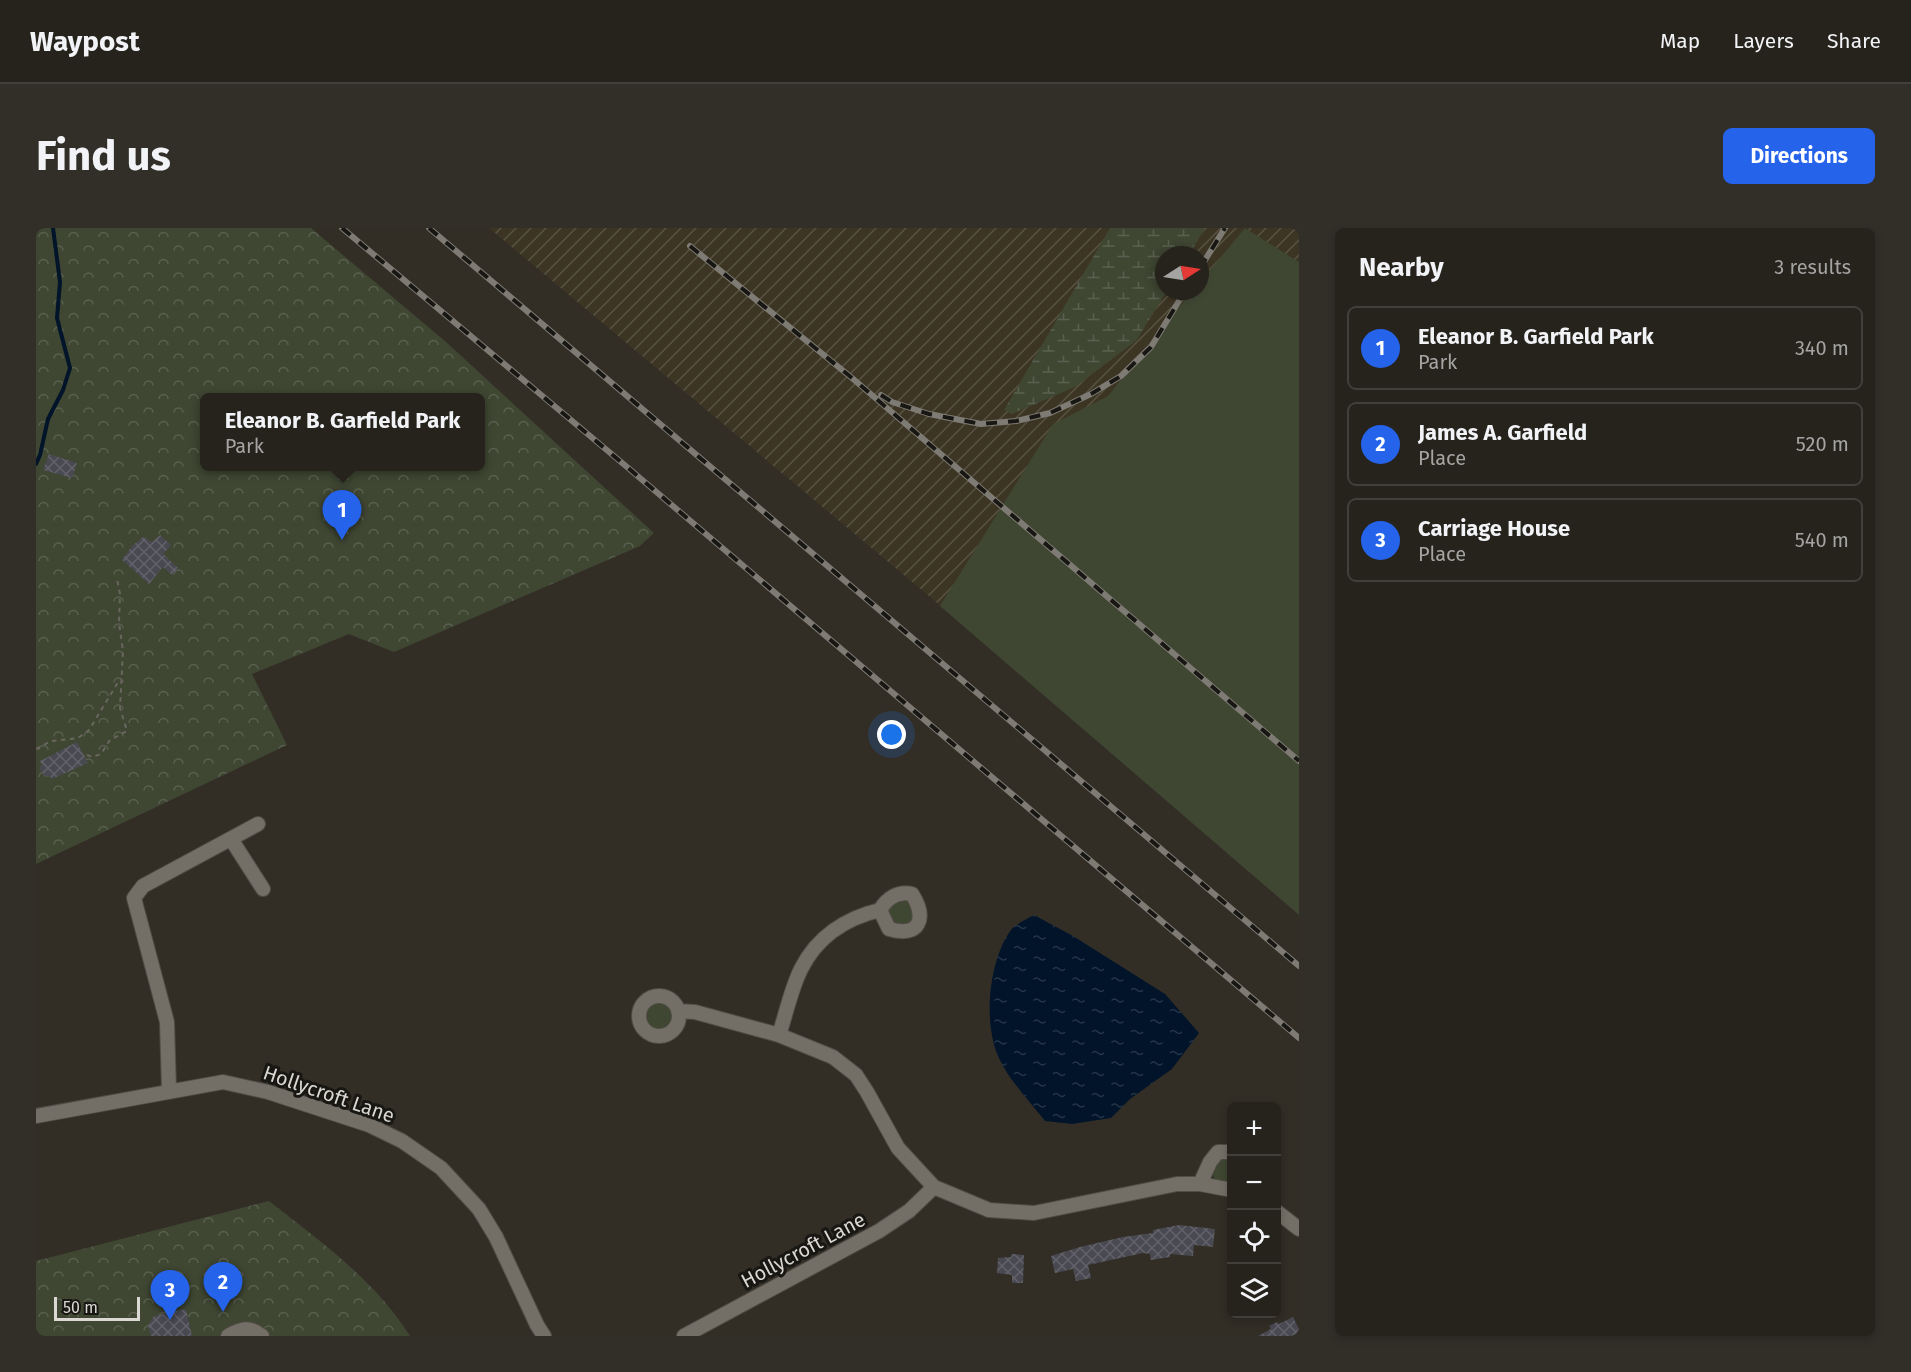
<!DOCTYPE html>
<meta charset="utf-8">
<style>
body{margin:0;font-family:"Fira Sans",sans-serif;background:#322f29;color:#f1f3f6}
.controls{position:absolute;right:18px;bottom:18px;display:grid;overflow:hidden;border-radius:9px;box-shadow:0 3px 9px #0003}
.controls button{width:54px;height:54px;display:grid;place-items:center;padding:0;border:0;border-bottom:2px solid #423f3b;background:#26221c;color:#f1f3f6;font:30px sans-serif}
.compass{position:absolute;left:1119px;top:18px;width:54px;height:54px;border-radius:50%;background:#26221c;box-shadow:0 3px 9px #0003;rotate:78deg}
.scale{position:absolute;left:18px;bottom:15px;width:86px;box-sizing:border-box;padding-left:6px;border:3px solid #dbd8d3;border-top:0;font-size:16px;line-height:21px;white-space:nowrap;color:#dbd8d3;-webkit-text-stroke:4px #181713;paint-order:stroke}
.you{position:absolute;left:856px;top:507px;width:21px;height:21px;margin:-15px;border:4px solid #fff;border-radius:50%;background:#1a73e8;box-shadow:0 0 0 9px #1a73e833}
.badge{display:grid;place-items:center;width:39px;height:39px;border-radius:50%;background:#2563eb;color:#fff;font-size:20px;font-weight:700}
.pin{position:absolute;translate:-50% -50px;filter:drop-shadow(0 2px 3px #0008)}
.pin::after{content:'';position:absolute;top:32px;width:21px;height:18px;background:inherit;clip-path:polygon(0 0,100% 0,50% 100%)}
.popup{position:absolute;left:164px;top:165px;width:285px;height:78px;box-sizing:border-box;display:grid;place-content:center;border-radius:9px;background:#26221c;filter:drop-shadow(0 2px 4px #0005);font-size:20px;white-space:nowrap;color:#a4a4a3}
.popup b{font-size:22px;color:#f1f3f6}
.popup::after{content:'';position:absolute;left:50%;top:100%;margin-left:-12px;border:12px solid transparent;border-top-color:#26221c}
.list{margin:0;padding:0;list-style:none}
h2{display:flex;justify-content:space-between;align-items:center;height:78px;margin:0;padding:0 24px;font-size:26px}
h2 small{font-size:20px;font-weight:400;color:#a4a4a3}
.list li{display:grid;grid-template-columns:39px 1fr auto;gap:18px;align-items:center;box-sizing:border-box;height:84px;margin:0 12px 12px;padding:0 12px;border:2px solid #423f3b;border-radius:9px}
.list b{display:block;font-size:22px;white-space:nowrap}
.list p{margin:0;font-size:20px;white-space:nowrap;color:#a4a4a3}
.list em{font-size:20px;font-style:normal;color:#a4a4a3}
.icon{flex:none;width:33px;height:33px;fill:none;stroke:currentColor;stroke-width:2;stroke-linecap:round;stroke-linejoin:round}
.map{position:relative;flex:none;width:1263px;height:1108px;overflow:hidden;border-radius:9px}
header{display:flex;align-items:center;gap:36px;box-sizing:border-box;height:84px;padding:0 30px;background:#26221c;border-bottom:2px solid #423f3b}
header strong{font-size:28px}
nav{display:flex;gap:33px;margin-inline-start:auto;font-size:21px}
.intro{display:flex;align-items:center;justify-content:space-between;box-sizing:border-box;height:144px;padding:0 36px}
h1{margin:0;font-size:42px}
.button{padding:15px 27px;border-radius:9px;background:#2563eb;color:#fff;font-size:21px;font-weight:700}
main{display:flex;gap:36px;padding:0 36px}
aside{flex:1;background:#26221c;border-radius:9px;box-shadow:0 3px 9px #0003}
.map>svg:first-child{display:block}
.industrial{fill:url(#industrial-furrows);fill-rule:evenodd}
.green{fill:#3f4632}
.forest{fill:url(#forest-crowns);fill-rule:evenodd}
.wetland{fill:url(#wetland-marsh)}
.water{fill:url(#water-ripples)}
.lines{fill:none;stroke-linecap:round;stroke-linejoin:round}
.stream{stroke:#01142a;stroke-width:4}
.building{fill:url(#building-cross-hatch)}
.minor-casing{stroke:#504c46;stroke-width:16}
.path{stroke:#6a665f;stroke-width:2;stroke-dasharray:4.5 4.5;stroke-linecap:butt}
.minor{stroke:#746f66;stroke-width:14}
.rail-casing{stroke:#7e7b74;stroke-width:6}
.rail{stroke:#181713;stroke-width:4;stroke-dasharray:11;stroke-linecap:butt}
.labels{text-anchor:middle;stroke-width:6;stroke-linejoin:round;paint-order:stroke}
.street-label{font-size:20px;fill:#dbd8d3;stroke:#181713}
</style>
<header>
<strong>Waypost</strong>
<nav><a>Map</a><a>Layers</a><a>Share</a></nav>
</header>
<div class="intro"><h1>Find us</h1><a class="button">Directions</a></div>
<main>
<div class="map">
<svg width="1263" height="1108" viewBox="0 0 1263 1108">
<defs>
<pattern id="industrial-furrows" width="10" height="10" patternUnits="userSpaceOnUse" patternTransform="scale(1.5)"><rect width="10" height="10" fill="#3d3524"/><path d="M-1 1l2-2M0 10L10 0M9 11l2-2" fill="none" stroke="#585243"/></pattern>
<pattern id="forest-crowns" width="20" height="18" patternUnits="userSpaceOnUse" patternTransform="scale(1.5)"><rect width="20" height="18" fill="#3f4632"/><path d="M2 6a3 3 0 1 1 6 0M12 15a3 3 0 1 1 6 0" fill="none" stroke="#5a604f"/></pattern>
<pattern id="wetland-marsh" width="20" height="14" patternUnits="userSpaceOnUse" patternTransform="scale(1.5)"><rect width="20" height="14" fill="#3f4632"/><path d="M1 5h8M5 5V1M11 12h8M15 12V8" fill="none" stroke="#5a604f"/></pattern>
<pattern id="water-ripples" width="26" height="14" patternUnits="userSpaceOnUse" patternTransform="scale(1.5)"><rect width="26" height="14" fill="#01142a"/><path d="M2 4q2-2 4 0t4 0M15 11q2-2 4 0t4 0" fill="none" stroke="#253548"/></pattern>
<pattern id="building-cross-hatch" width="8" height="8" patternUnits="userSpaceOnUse" patternTransform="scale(1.5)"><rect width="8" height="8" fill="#494952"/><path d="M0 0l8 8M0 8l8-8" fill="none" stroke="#63626a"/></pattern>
</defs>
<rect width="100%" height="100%" fill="#322e26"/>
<path class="industrial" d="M 453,0 L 1263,0 L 1263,681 L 1175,604 ZM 1128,27 L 1164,27 L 1164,63 L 1128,63 Z"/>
<path class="green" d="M 1209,0 L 1263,34 L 1263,687 L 904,378 L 1017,196 L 1072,168 L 1156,63 L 1164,63 L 1164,54 Z
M 871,671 L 879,680 L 875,697 L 857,697 L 851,685 L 861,672 Z
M608 788a14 14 0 1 1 28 0a14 14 0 1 1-28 0Z
M 1193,930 L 1195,932 L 1195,956 L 1178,952 C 1175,938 1179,931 1193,930 Z"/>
<path class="forest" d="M 0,0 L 275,0 L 410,114 L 618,305 L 604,318 L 358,424 L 313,406 L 216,446 L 251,517 L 0,636 ZM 168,170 L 444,170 L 444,238 L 168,238 Z
M 233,973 C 284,1013 339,1052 374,1108 L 0,1108 L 0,1033 Z"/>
<path class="wetland" d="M 1074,0 L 1169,0 L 1153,27 L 1128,27 L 1128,63 L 1131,63 L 1100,113 L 1039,159 L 976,186 L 968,182 Z"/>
<path class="water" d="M 998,687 L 1037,708 L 1129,766 L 1163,805 L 1136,841 L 1094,871 L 1075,890 L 1036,896 L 1009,893 C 996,876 974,853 965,834 C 946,800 952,733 975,702 C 980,696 991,691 998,687 Z"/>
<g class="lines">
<path class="stream" d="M 0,236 L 4,227 L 12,191 L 27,162 L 34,140 L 21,90 L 24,54 L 17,0"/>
</g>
<path class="building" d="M 13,226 L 41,235 L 36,250 L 7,242 Z
M 124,307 L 135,317 L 127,326 L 142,340 L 136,347 L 127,339 L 113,356 L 86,332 L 96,318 L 107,309 L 116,314 Z
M 41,514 L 52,535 L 16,551 L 13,547 L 9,549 L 3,539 L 6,537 L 4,533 Z
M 1143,997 L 1179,1001 L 1177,1019 L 1158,1017 L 1157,1028 L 1134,1026 L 1134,1029 L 1115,1032 L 1114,1026 L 1107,1025 L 1052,1037 L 1055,1050 L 1040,1053 L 1037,1041 L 1019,1045 L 1015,1028 L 1044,1019 L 1087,1009 L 1117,1005 L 1117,1002 Z
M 976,1026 L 988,1027 L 987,1055 L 976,1055 L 976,1047 L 961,1045 L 962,1030 L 975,1029 Z
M 150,1081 L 156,1108 L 115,1108 L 112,1097 L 118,1088 Z
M 1257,1089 L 1263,1101 L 1263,1108 L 1222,1108 L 1235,1101 L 1233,1098 L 1241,1094 L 1243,1096 Z"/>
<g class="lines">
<defs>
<path id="minor" d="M 195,611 L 227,661
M603 788a20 20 0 1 1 40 0a20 20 0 1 1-40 0Z
M 642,783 L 659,784 L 743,807 L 797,829 L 820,847 L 831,864 L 862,920 L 898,959 L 953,982 L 998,985 L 1141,956 L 1164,956 L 1196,962
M 743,807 C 750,786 755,761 765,741 C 781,709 810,690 844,682 C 851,670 862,663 876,666 C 891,690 884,710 853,701 L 844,682
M 133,862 L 131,794 L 98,670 L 107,658 L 222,596
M 0,888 L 187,854 L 232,864 L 333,897 L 366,913 L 405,940 L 443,981 L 460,1009 L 501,1097 L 508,1108
M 1164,956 L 1174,934 L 1182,924 L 1196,924
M 1240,983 L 1263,1001
M 192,1108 C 205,1100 214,1098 226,1108
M 648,1108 L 843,1003 L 873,983 L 898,959"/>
</defs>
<use href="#minor" class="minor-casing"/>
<path class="path" d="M 0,521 L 15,513 L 42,510 L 53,502 L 84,451
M 51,527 L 56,529 L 65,526 L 74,512 L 91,503 L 84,480 L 87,423 L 83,395 L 84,366 L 81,351"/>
<use href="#minor" class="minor"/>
<defs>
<path id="rail" d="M 306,0 L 591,239 L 1263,810
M 393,0 L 1263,738
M 654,18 L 816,150 L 1263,533
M 1164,40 L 1189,0
M 845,167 L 856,174 L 893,186 L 945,196 L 980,193 L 1014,185 L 1055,166 L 1085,148 L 1115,119 L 1149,63"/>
</defs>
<use href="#rail" class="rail-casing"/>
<use href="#rail" class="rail"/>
</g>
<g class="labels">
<g class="street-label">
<text transform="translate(293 866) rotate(19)" y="7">Hollycroft Lane</text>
<text transform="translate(767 1022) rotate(-28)" y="7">Hollycroft Lane</text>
</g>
</g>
</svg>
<div class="controls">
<button>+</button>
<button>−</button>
<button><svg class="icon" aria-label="locate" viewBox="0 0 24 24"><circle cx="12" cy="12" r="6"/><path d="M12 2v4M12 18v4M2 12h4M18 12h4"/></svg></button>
<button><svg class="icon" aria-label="layers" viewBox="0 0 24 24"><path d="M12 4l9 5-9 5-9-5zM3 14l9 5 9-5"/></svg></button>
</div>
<svg class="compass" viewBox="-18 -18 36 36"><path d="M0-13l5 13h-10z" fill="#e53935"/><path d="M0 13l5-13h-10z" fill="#a4a4a3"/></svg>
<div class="scale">50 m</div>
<div class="you"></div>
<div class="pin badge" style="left:306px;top:312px">1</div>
<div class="popup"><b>Eleanor B. Garfield Park</b>Park</div>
<div class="pin badge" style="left:187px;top:1084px">2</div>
<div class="pin badge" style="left:134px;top:1092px">3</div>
</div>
<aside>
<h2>Nearby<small>3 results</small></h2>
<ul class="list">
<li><span class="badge">1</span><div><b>Eleanor B. Garfield Park</b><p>Park</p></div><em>340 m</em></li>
<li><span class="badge">2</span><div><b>James A. Garfield</b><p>Place</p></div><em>520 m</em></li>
<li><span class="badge">3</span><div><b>Carriage House</b><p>Place</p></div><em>540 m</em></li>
</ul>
</aside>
</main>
